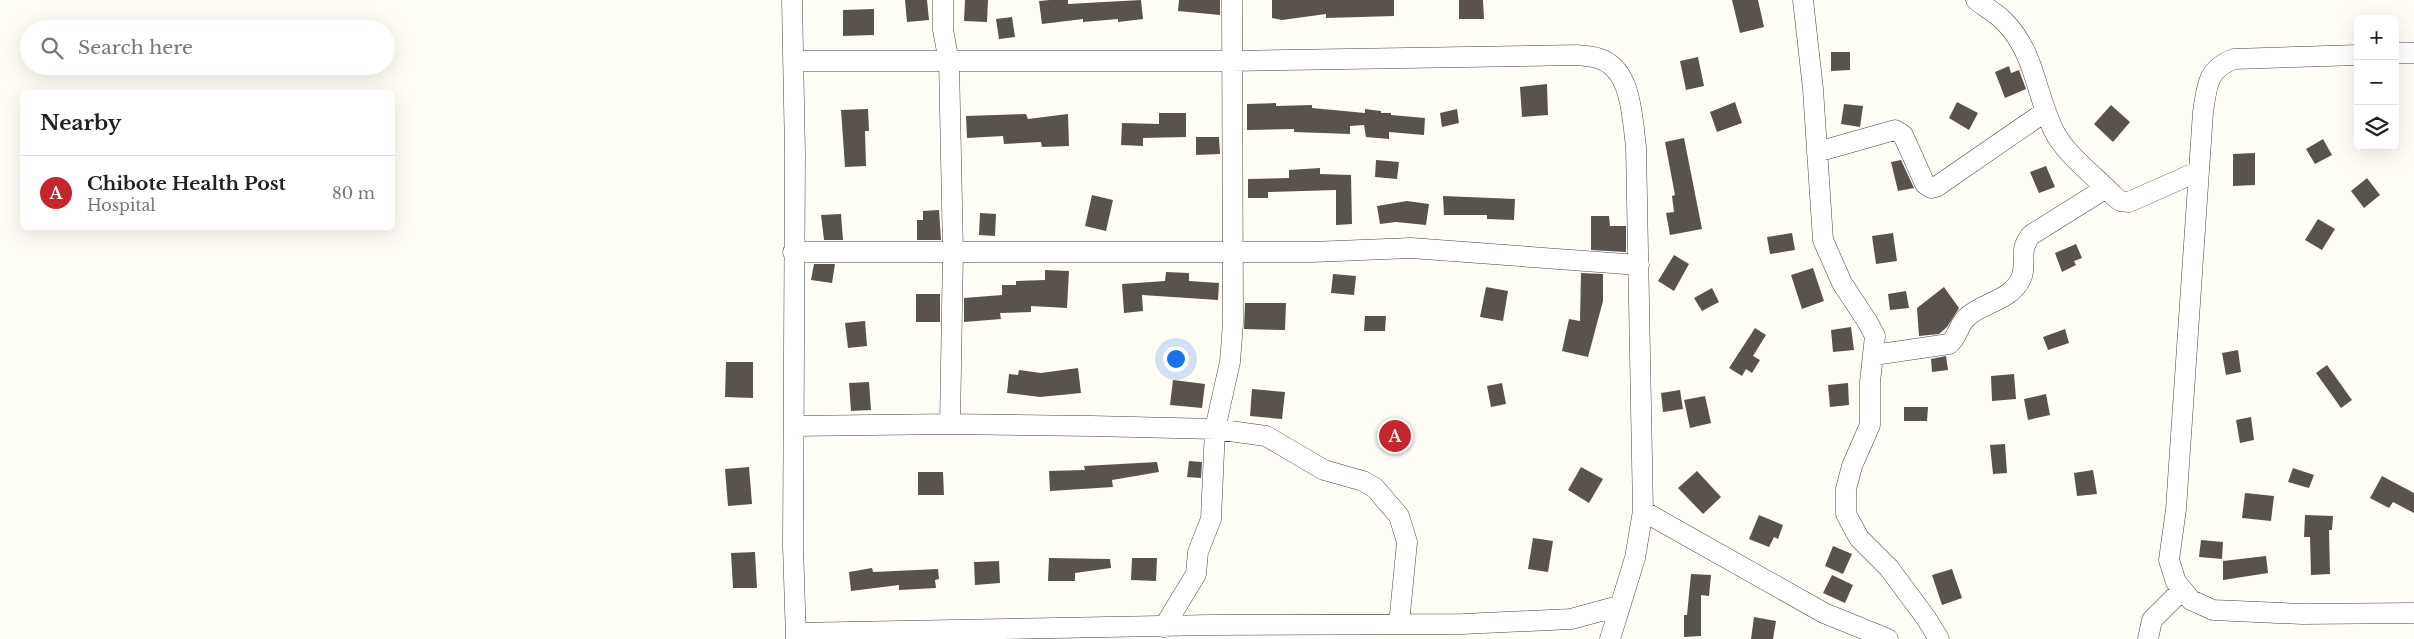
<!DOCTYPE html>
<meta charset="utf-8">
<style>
body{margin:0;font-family:"Libre Baskerville",serif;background:#f6f6f6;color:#222}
.controls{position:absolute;right:15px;top:15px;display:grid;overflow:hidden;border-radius:8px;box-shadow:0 5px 20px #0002}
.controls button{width:45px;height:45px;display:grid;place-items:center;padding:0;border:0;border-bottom:1px solid #e0e0e0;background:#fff;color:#222;font:25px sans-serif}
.you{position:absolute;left:1175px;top:358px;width:18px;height:18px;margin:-12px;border:4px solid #fff;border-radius:50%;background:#1a73e8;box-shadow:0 0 0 8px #1a73e833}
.badge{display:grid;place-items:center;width:32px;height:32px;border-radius:50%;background:#c4262e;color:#fff;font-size:16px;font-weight:700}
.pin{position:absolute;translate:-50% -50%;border:2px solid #fff;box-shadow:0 1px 5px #0006}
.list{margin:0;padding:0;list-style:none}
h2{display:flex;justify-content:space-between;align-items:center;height:65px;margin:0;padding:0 20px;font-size:21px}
h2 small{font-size:16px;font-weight:400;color:#767676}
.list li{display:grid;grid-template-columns:32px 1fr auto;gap:15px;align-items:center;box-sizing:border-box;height:75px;padding:0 20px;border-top:1px solid #e0e0e0}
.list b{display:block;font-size:19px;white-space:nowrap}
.list p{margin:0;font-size:16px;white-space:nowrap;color:#767676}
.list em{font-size:16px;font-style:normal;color:#767676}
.icon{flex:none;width:28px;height:28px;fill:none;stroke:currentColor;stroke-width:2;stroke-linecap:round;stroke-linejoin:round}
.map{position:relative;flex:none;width:2414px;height:639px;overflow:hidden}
.search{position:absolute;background:#fff;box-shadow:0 5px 20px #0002;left:20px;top:20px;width:375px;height:55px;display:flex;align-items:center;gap:12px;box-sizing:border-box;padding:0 18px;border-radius:28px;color:#767676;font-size:19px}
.panel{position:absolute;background:#fff;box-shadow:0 5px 20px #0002;left:20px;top:90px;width:375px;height:140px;border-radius:8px}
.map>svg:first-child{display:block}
.building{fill:#5a524d}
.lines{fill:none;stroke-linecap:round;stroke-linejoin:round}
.minor-casing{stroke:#444;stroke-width:21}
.minor{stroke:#fff;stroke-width:20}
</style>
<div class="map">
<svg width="2414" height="639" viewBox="0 0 2414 639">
<rect width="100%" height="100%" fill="#fffdf5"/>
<path class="building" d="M 905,0 L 927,0 L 929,20 L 907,22 Z
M 965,0 L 988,0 L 987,22 L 964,21 Z
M 1050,0 L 1068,0 L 1068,4 L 1141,0 L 1143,19 L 1118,22 L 1118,19 L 1083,22 L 1083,19 L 1042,24 L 1039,1 Z
M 1179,0 L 1220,0 L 1220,15 L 1178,11 Z
M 1272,0 L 1394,0 L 1394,16 L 1326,18 L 1326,14 L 1282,20 L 1272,18 Z
M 1459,0 L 1483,0 L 1484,19 L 1459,19 Z
M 1732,0 L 1758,0 L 1764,27 L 1740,33 Z
M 874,9 L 874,35 L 843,36 L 843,10 Z
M 1012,17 L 1015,37 L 999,39 L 996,19 Z
M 1831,52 L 1850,52 L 1850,70 L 1831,71 Z
M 1698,57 L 1704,86 L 1686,90 L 1680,61 Z
M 2009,66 L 2011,73 L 2019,70 L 2026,89 L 2005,98 L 1995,72 Z
M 1547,84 L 1548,115 L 1522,117 L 1520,87 Z
M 1735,102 L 1742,123 L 1717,132 L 1710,112 Z
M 1957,102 L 1978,113 L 1969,130 L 1949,118 Z
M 1276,103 L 1276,106 L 1312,105 L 1312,108 L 1365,113 L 1365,109 L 1381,111 L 1381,113 L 1391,113 L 1391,115 L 1425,118 L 1424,135 L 1389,132 L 1389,139 L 1366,137 L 1364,125 L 1350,126 L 1350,134 L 1294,132 L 1294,129 L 1247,130 L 1247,104 Z
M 1844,104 L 1863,106 L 1860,127 L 1841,124 Z
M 2111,105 L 2130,122 L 2113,142 L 2094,124 Z
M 868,109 L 869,131 L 865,131 L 866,166 L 845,167 L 841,110 Z
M 1457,109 L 1459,123 L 1442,127 L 1440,113 Z
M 1159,113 L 1186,113 L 1186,137 L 1143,138 L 1143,146 L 1121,145 L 1122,123 L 1159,124 Z
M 1026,114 L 1028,119 L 1068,114 L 1069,146 L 1042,147 L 1041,142 L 1004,144 L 1003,136 L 967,138 L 966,116 Z
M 1196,137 L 1219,137 L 1220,154 L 1196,155 Z
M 1684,138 L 1702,229 L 1670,235 L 1666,213 L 1674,212 L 1672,196 L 1675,195 L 1665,142 Z
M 2323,139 L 2332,155 L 2315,164 L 2306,149 Z
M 2255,153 L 2255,185 L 2233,186 L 2233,154 Z
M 1376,160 L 1399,162 L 1397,179 L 1375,177 Z
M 1901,160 L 1914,188 L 1898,191 L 1891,162 Z
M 2046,166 L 2055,187 L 2039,193 L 2030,172 Z
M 1320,168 L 1320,174 L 1351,175 L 1352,224 L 1336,225 L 1336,190 L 1268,192 L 1268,198 L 1248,198 L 1248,179 L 1289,178 L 1289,170 Z
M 2367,178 L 2380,195 L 2364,208 L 2351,191 Z
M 1092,195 L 1113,200 L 1106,231 L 1085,226 Z
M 1443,196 L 1515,199 L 1514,220 L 1487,219 L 1487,215 L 1444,215 Z
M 1407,201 L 1429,204 L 1426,225 L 1396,222 L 1380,224 L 1377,206 Z
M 939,210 L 941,240 L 917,240 L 917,220 L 923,220 L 923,211 Z
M 980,213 L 996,214 L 995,236 L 979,235 Z
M 841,214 L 843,240 L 824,240 L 821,215 Z
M 1591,216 L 1609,216 L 1610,226 L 1626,226 L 1626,252 L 1591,250 Z
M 2318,219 L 2335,229 L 2322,250 L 2305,240 Z
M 1792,233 L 1795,250 L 1770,254 L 1767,237 Z
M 1893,233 L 1897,261 L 1876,264 L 1872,236 Z
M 2076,244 L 2082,258 L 2074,261 L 2076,265 L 2062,272 L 2055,253 Z
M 1674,255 L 1689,264 L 1674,291 L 1658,281 Z
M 814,264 L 835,264 L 832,283 L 811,280 Z
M 1813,268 L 1824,301 L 1802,309 L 1791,275 Z
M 1045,270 L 1069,271 L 1067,308 L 1031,306 L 1031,312 L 1000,313 L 1001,319 L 964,322 L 964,298 L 1002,295 L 1002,285 L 1016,285 L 1016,281 L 1045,280 Z
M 1166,272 L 1189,273 L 1189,281 L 1219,283 L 1218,300 L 1142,295 L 1143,311 L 1124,313 L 1122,284 L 1165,281 Z
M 1581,273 L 1603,274 L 1603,301 L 1588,357 L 1562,351 L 1569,319 L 1580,321 Z
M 1333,274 L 1356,276 L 1354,295 L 1331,293 Z
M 1486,287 L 1508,291 L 1503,321 L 1480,317 Z
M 1944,287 L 1959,308 L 1947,327 L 1939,334 L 1919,336 L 1917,308 Z
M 1712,288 L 1719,302 L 1702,311 L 1694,298 Z
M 1906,291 L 1909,308 L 1890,310 L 1888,294 Z
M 916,294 L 940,294 L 940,322 L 916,322 Z
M 1245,303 L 1286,303 L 1285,330 L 1244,329 Z
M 1365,316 L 1386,316 L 1385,331 L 1364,331 Z
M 865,321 L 867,346 L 848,348 L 845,323 Z
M 1851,327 L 1854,350 L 1833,352 L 1831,330 Z
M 1755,328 L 1766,335 L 1753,356 L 1760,360 L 1752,373 L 1746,369 L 1742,376 L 1729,368 Z
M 2065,329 L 2069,343 L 2048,350 L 2043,337 Z
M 2238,350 L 2241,372 L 2226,375 L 2222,353 Z
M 1946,356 L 1948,370 L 1932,372 L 1931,359 Z
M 726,362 L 753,362 L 753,398 L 725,397 Z
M 2327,365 L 2352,400 L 2341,408 L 2316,373 Z
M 1078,368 L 1081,393 L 1040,397 L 1007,393 L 1009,374 L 1018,375 L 1019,370 L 1041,373 Z
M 2014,374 L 2016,399 L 1992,401 L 1991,376 Z
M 1173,380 L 1205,384 L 1202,408 L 1170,405 Z
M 869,382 L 871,410 L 851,411 L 849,383 Z
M 1502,383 L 1506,404 L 1491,407 L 1487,386 Z
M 1848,383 L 1849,405 L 1830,407 L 1828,385 Z
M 1252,389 L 1285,392 L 1282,419 L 1250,416 Z
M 1680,390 L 1683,409 L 1663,412 L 1661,393 Z
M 2046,394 L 2050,415 L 2028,420 L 2024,399 Z
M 1705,396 L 1711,423 L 1690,428 L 1684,400 Z
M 1904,407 L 1928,407 L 1927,421 L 1904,421 Z
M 2251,417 L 2254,440 L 2240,443 L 2236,420 Z
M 2005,444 L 2007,473 L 1993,474 L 1990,445 Z
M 1189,461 L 1202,462 L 1201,478 L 1187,477 Z
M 1157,462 L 1159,472 L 1112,480 L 1113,487 L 1050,491 L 1049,471 L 1085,470 L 1084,466 Z
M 749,467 L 752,504 L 728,506 L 725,469 Z
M 1581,467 L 1603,479 L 1589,503 L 1568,490 Z
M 2293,468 L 2314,475 L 2309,488 L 2288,482 Z
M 2093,470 L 2097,494 L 2077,496 L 2074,473 Z
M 1697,471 L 1721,497 L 1703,514 L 1678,488 Z
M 918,472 L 943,472 L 944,495 L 918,495 Z
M 2382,476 L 2414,493 L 2414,513 L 2393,502 L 2389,508 L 2370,498 Z
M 2245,493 L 2274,496 L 2271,521 L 2242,518 Z
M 1759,515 L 1783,525 L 1778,539 L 1774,537 L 1769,547 L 1749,539 Z
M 2305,515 L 2333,516 L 2332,530 L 2329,530 L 2330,574 L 2311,575 L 2310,537 L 2304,537 Z
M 1533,538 L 1553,541 L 1548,572 L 1528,569 Z
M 2201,540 L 2223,542 L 2222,559 L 2199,557 Z
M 1833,546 L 1852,554 L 1843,574 L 1825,566 Z
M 755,552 L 757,588 L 733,588 L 731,553 Z
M 2266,556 L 2268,573 L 2223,580 L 2223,561 Z
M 1049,558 L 1110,559 L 1111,568 L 1075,573 L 1075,581 L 1048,581 Z
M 1132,558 L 1157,558 L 1156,581 L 1131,580 Z
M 999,561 L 1000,583 L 975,585 L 974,562 Z
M 872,568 L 873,572 L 938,569 L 939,579 L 935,580 L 936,588 L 899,590 L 899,585 L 851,591 L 849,572 Z
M 1952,569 L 1962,598 L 1942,605 L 1932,575 Z
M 1691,574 L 1711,575 L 1709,596 L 1701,595 L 1701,636 L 1684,637 L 1684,615 L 1687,615 Z
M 1832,575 L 1853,585 L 1845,603 L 1823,593 Z
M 1754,617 L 1776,621 L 1773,639 L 1751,639 Z"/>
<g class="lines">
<defs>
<path id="minor" d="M 792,0 L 795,154 L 793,546 L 796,639
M 943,0 L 943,30 L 949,62 L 953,252 L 950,424
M 1803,0 L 1813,89 L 1823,240 L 1842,283 L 1867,321 L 1875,336 L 1870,382 L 1870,425 L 1852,466 L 1846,489 L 1846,514 L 1859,538 L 1889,568 L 1926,618 L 1939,639
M 1976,0 C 1985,7 1996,13 2004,21 C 2036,54 2035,93 2054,131 C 2065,154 2096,177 2114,196 L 2120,201 L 2129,202 L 2199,171
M 2395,53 L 2414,53
M 2358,55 L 2234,59 C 2207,69 2207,86 2203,112 L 2176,509 L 2169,560 L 2176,582 L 2191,600 L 2213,610 L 2302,614 L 2414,613
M 793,61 L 1232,61 L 1577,55 C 1583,56 1591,56 1597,58 C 1632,67 1632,117 1636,147 L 1643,511 L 1635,558 L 1610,639
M 1817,152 L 1895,130 L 1903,135 L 1925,184 L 1931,188 L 1936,187 L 2046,111
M 793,252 L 1312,252 L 1411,248 L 1639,265
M 1874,355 L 1949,344 C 1958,337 1958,326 1966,318 C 1982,302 2013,301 2022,276 C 2027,260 2018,251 2031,235 L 2106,188
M 794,426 L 950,424 L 1092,426 L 1215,429 L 1266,436 L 1324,470 L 1363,481 L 1375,488 L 1399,516 L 1407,542 L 1399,624
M 1643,511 L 1824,613 L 1888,639
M 1164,627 L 1196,574 L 1198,552 L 1211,519 L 1215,429 L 1230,362 L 1233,323 L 1232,0
M 796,633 L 1211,625 L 1463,624 L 1571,619 L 1619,606
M 2148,639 L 2152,620 L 2182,590"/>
</defs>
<use href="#minor" class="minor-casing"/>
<use href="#minor" class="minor"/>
</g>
</svg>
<div class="controls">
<button>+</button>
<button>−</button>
<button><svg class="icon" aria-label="layers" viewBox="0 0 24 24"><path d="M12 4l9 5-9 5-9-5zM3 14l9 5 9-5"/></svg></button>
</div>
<div class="you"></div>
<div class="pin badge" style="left:1395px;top:436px">A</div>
<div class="search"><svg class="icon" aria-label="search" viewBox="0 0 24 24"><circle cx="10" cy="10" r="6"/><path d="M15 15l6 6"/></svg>Search here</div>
<section class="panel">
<h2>Nearby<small></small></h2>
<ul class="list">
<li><span class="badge">A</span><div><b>Chibote Health Post</b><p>Hospital</p></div><em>80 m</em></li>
</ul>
</section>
</div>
